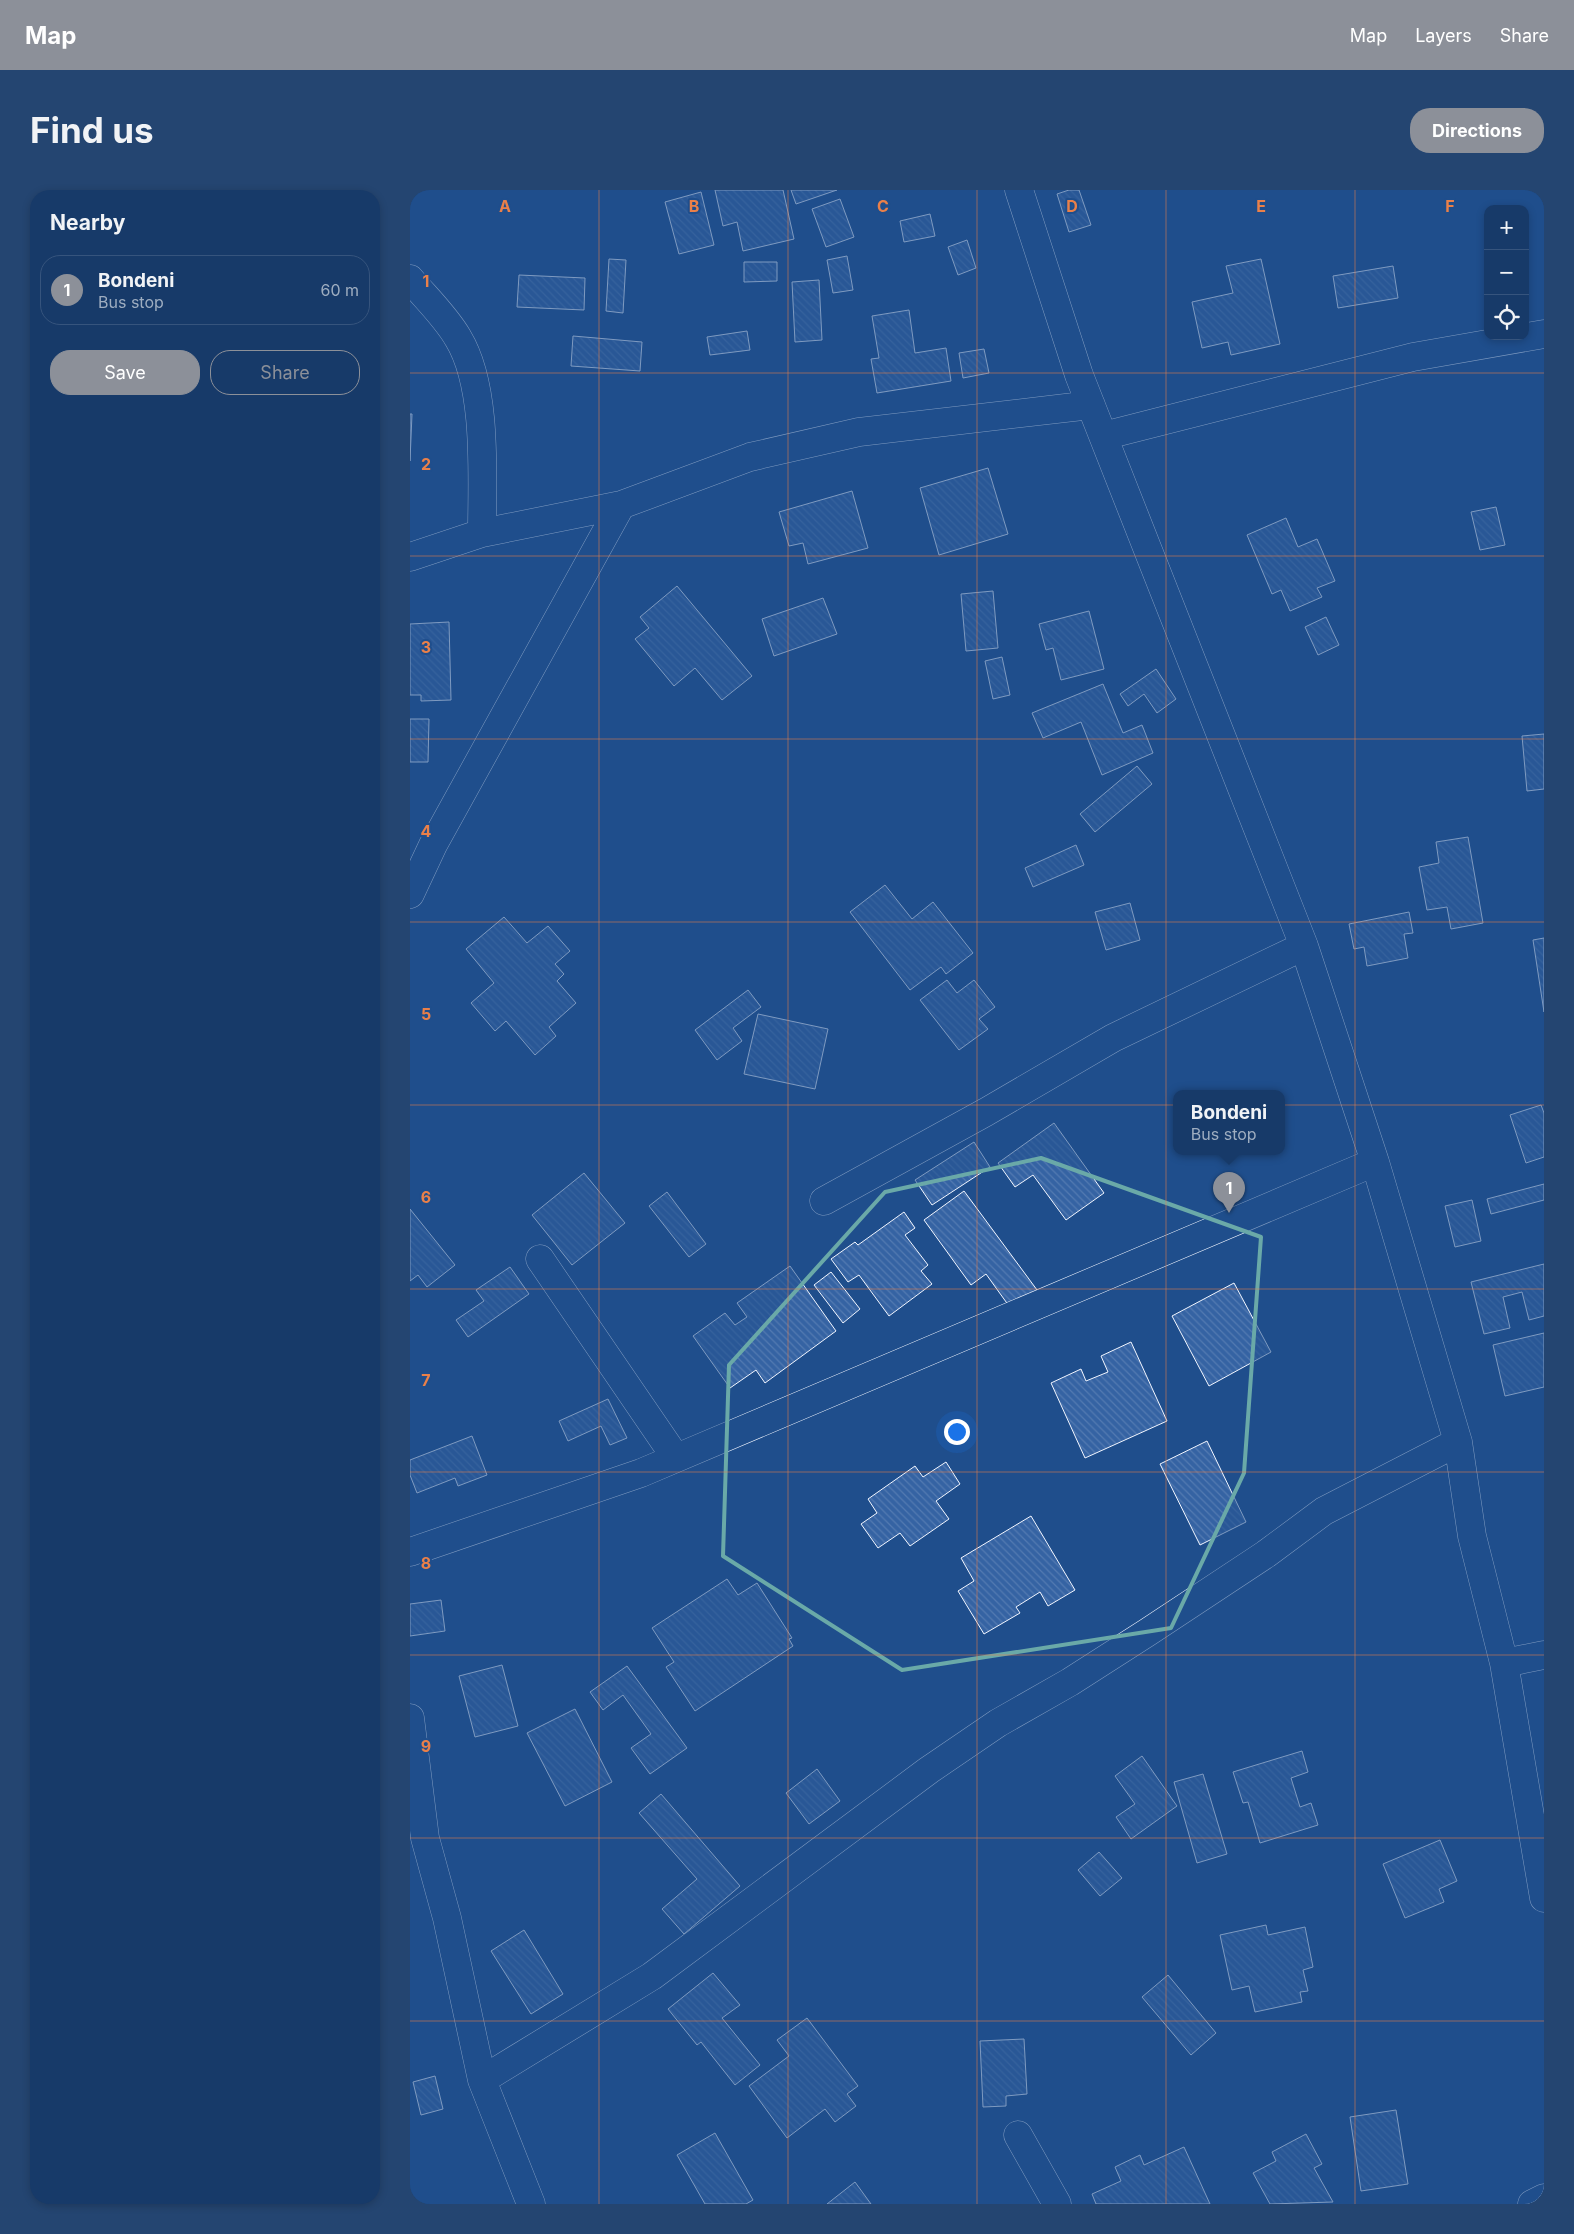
<!DOCTYPE html>
<meta charset="utf-8">
<style>
body{margin:0;font-family:Inter,sans-serif;background:#244571;color:#f1f3f6}
.controls{position:absolute;right:15px;top:15px;display:grid;overflow:hidden;border-radius:10px;box-shadow:0 2px 8px #0003}
.controls button{width:45px;height:45px;display:grid;place-items:center;padding:0;border:0;border-bottom:1px solid #36547d;background:#173a69;color:#f1f3f6;font:25px sans-serif}
.you{position:absolute;left:546px;top:1241px;width:18px;height:18px;margin:-12px;border:4px solid #fff;border-radius:50%;background:#1a73e8;box-shadow:0 0 0 8px #1a73e833}
.badge{display:grid;place-items:center;width:32px;height:32px;border-radius:50%;background:#8c9099;color:#fff;font-size:16px;font-weight:700}
.pin{position:absolute;translate:-50% -41px;filter:drop-shadow(0 1px 2px #0008)}
.pin::after{content:'';position:absolute;top:26px;width:18px;height:15px;background:inherit;clip-path:polygon(0 0,100% 0,50% 100%)}
.popup{position:absolute;left:763px;top:900px;width:112px;height:65px;box-sizing:border-box;display:grid;place-content:center;border-radius:10px;background:#173a69;filter:drop-shadow(0 1px 4px #0005);font-size:16px;white-space:nowrap;color:#9eadc0}
.popup b{font-size:19px;color:#f1f3f6}
.popup::after{content:'';position:absolute;left:50%;top:100%;margin-left:-10px;border:10px solid transparent;border-top-color:#173a69}
.list{margin:0;padding:0;list-style:none}
h2{display:flex;justify-content:space-between;align-items:center;height:65px;margin:0;padding:0 20px;font-size:21px}
h2 small{font-size:16px;font-weight:400;color:#9eadc0}
.list li{display:grid;grid-template-columns:32px 1fr auto;gap:15px;align-items:center;box-sizing:border-box;height:70px;margin:0 10px 10px;padding:0 10px;border:1px solid #36547d;border-radius:20px}
.list b{display:block;font-size:19px;white-space:nowrap}
.list p{margin:0;font-size:16px;white-space:nowrap;color:#9eadc0}
.list em{font-size:16px;font-style:normal;color:#9eadc0}
.actions{display:flex;gap:10px;padding:15px 20px}
.actions a{flex:1;padding:11px 0;border:1px solid #8c9099;border-radius:20px;text-align:center;font-size:18px;color:#8c9099}
.actions .main{background:#8c9099;color:#fff}
.icon{flex:none;width:28px;height:28px;fill:none;stroke:currentColor;stroke-width:2;stroke-linecap:round;stroke-linejoin:round}
.map{position:relative;flex:none;width:1134px;height:2014px;overflow:hidden;border-radius:20px}
header{display:flex;align-items:center;gap:30px;box-sizing:border-box;height:70px;padding:0 25px;background:#8c9099;color:#fff}
header strong{font-size:24px}
nav{display:flex;gap:28px;margin-inline-start:auto;font-size:18px}
.intro{display:flex;align-items:center;justify-content:space-between;box-sizing:border-box;height:120px;padding:0 30px}
h1{margin:0;font-size:35px}
.button{padding:12px 22px;border-radius:20px;background:#8c9099;color:#fff;font-size:18px;font-weight:700}
main{display:flex;gap:30px;padding:0 30px}
aside{flex:1;background:#173a69;border-radius:20px;box-shadow:0 2px 8px #0003}
.map>svg:first-child{display:block}
.building{fill:url(#building-back-hatch);stroke:#f2f6ff}
.lines{fill:none;stroke-linecap:round;stroke-linejoin:round}
.street-casing{stroke:#f2f6ff;stroke-width:29}
.street{stroke:#1f4e8c;stroke-width:28}
.marked{fill:none;stroke:#6aa9a8;stroke-width:4;stroke-linejoin:round}
.grid{fill:none;stroke:#ea8049;stroke-width:1;stroke-opacity:0.55}
.grid-label{font-size:16px;text-anchor:middle;font-weight:bold;fill:#ea8049;stroke:#1f4e8c;stroke-width:4;stroke-linejoin:round;paint-order:stroke}
</style>
<header>
<strong>Map</strong>
<nav><a>Map</a><a>Layers</a><a>Share</a></nav>
</header>
<div class="intro"><h1>Find us</h1><a class="button">Directions</a></div>
<main>
<aside>
<h2>Nearby<small></small></h2>
<ul class="list">
<li><span class="badge">1</span><div><b>Bondeni</b><p>Bus stop</p></div><em>60 m</em></li>
</ul>
<div class="actions"><a class="main">Save</a><a>Share</a></div>
</aside>
<div class="map">
<svg width="1134" height="2014" viewBox="0 0 1134 2014">
<defs>
<pattern id="building-back-hatch" width="6" height="6" patternUnits="userSpaceOnUse" patternTransform="scale(1.25)"><rect width="6" height="6" fill="#3563a3"/><path d="M-1 5l2 2M0 0l6 6M5-1l2 2" fill="none" stroke="#537ab1"/></pattern>
</defs>
<rect width="100%" height="100%" fill="#1f4e8c"/>
<path class="building" d="M 305,0 L 373,0 L 384,49 L 333,61 L 327,32 L 313,36 Z
M 381,0 L 427,0 L 386,14 Z
M 659,0 L 669,0 L 681,35 L 659,42 L 647,4 Z
M 291,2 L 304,55 L 269,64 L 255,12 Z
M 430,9 L 444,47 L 416,57 L 402,19 Z
M 520,24 L 525,46 L 494,52 L 490,31 Z
M 557,50 L 566,78 L 548,85 L 538,57 Z
M 437,66 L 443,100 L 423,103 L 417,70 Z
M 199,69 L 216,70 L 213,123 L 196,121 Z
M 851,69 L 870,154 L 821,165 L 818,152 L 792,158 L 782,112 L 823,103 L 816,76 Z
M 334,72 L 367,72 L 367,91 L 334,92 Z
M 983,76 L 988,108 L 928,118 L 923,86 Z
M 109,85 L 175,88 L 174,120 L 107,117 Z
M 409,90 L 412,150 L 385,152 L 382,92 Z
M 499,120 L 505,163 L 536,158 L 541,191 L 467,203 L 461,169 L 469,168 L 462,126 Z
M 337,141 L 340,160 L 300,165 L 297,147 Z
M 163,146 L 232,152 L 230,181 L 161,176 Z
M 574,159 L 579,183 L 553,188 L 549,163 Z
M 0,224 L 2,224 L 0,271 Z
M 578,278 L 598,344 L 529,365 L 510,298 Z
M 442,301 L 458,358 L 398,374 L 393,353 L 379,356 L 369,322 Z
M 1086,317 L 1095,355 L 1070,360 L 1061,322 Z
M 876,328 L 888,357 L 907,349 L 925,391 L 907,398 L 912,407 L 880,421 L 871,400 L 862,404 L 837,345 Z
M 267,396 L 342,486 L 312,510 L 285,478 L 264,496 L 225,449 L 239,438 L 230,427 Z
M 583,401 L 588,458 L 556,461 L 551,404 Z
M 413,408 L 427,444 L 364,466 L 352,429 Z
M 679,421 L 694,479 L 651,490 L 643,458 L 636,460 L 629,434 Z
M 916,427 L 929,455 L 908,465 L 895,437 Z
M 39,432 L 41,510 L 11,511 L 11,505 L 0,505 L 0,434 Z
M 592,467 L 600,505 L 583,509 L 575,471 Z
M 746,479 L 766,509 L 747,523 L 734,504 L 718,516 L 710,504 Z
M 693,494 L 713,543 L 732,535 L 743,563 L 692,585 L 671,532 L 633,548 L 622,523 Z
M 0,529 L 19,529 L 18,572 L 0,572 Z
M 1134,544 L 1134,599 L 1117,601 L 1112,546 Z
M 727,576 L 742,594 L 685,642 L 670,624 Z
M 1058,647 L 1073,733 L 1041,739 L 1037,717 L 1017,720 L 1009,677 L 1029,673 L 1026,652 Z
M 666,655 L 674,675 L 623,697 L 615,678 Z
M 475,695 L 502,729 L 523,712 L 563,763 L 536,784 L 531,777 L 500,800 L 440,722 Z
M 720,713 L 730,750 L 696,760 L 685,722 Z
M 999,722 L 1003,743 L 994,744 L 998,768 L 957,776 L 954,757 L 944,759 L 939,734 Z
M 94,727 L 117,753 L 138,736 L 160,761 L 145,774 L 154,784 L 147,791 L 166,813 L 139,837 L 146,846 L 125,865 L 96,831 L 85,841 L 61,813 L 84,793 L 56,759 Z
M 1134,748 L 1134,822 L 1123,750 Z
M 537,790 L 547,803 L 564,790 L 585,817 L 569,829 L 578,839 L 549,860 L 510,810 Z
M 338,800 L 351,817 L 323,838 L 332,851 L 307,870 L 285,840 Z
M 348,824 L 418,839 L 405,899 L 334,884 Z
M 1131,915 L 1134,923 L 1134,967 L 1116,973 L 1100,925 Z
M 644,933 L 694,1003 L 656,1030 L 623,985 L 605,997 L 588,973 Z
M 564,952 L 580,977 L 522,1015 L 505,990 Z
M 174,983 L 215,1033 L 162,1075 L 122,1025 Z
M 1134,994 L 1134,1010 L 1081,1024 L 1077,1009 Z
M 554,1001 L 630,1104 L 604,1123 L 576,1084 L 561,1095 L 514,1030 Z
M 257,1002 L 296,1054 L 279,1067 L 239,1016 Z
M 1062,1010 L 1071,1051 L 1045,1057 L 1035,1016 Z
M 0,1019 L 45,1075 L 17,1097 L 8,1085 L 0,1091 Z
M 494,1022 L 505,1038 L 495,1045 L 518,1075 L 511,1081 L 522,1094 L 479,1126 L 449,1085 L 438,1092 L 421,1069 L 445,1052 L 448,1055 Z
M 1134,1074 L 1134,1126 L 1119,1130 L 1112,1102 L 1093,1107 L 1100,1138 L 1074,1144 L 1061,1092 Z
M 380,1076 L 426,1141 L 355,1193 L 346,1180 L 320,1198 L 283,1146 L 315,1123 L 325,1135 L 337,1127 L 327,1113 Z
M 100,1077 L 119,1104 L 58,1147 L 46,1130 L 74,1111 L 66,1100 Z
M 421,1082 L 450,1119 L 433,1133 L 404,1095 Z
M 824,1093 L 861,1162 L 799,1196 L 762,1126 Z
M 1134,1143 L 1134,1197 L 1095,1206 L 1083,1155 Z
M 721,1152 L 757,1231 L 675,1268 L 641,1193 L 671,1179 L 676,1191 L 698,1182 L 691,1166 Z
M 198,1209 L 217,1248 L 200,1255 L 191,1236 L 158,1251 L 149,1231 Z
M 62,1246 L 77,1285 L 48,1296 L 45,1288 L 7,1303 L 0,1285 L 0,1270 Z
M 797,1251 L 836,1332 L 790,1355 L 750,1274 Z
M 536,1272 L 550,1294 L 526,1311 L 539,1329 L 500,1356 L 490,1343 L 468,1358 L 451,1334 L 467,1323 L 458,1309 L 505,1276 L 513,1287 Z
M 621,1326 L 665,1400 L 638,1416 L 630,1402 L 606,1417 L 610,1423 L 574,1444 L 548,1401 L 564,1391 L 551,1368 Z
M 317,1389 L 328,1405 L 347,1393 L 382,1448 L 379,1449 L 383,1456 L 285,1521 L 256,1477 L 264,1472 L 242,1438 Z
M 31,1410 L 35,1441 L 0,1446 L 0,1414 Z
M 92,1475 L 108,1536 L 65,1547 L 49,1486 Z
M 217,1476 L 277,1558 L 240,1584 L 221,1558 L 241,1544 L 213,1505 L 193,1520 L 180,1502 Z
M 165,1519 L 202,1592 L 155,1616 L 117,1543 Z
M 892,1561 L 898,1582 L 881,1588 L 890,1617 L 901,1613 L 908,1635 L 850,1653 L 838,1612 L 833,1613 L 823,1582 Z
M 732,1566 L 767,1616 L 721,1649 L 706,1627 L 725,1614 L 705,1586 Z
M 407,1579 L 430,1611 L 399,1634 L 376,1603 Z
M 793,1584 L 817,1664 L 787,1673 L 764,1592 Z
M 251,1604 L 330,1696 L 274,1744 L 252,1719 L 287,1689 L 229,1623 Z
M 1030,1650 L 1047,1691 L 1029,1699 L 1034,1712 L 995,1728 L 973,1674 Z
M 689,1662 L 712,1688 L 690,1706 L 668,1680 Z
M 856,1735 L 858,1745 L 895,1737 L 903,1777 L 893,1780 L 898,1801 L 890,1802 L 892,1812 L 845,1822 L 839,1796 L 822,1800 L 810,1745 Z
M 114,1740 L 153,1804 L 121,1824 L 81,1761 Z
M 303,1783 L 330,1815 L 312,1828 L 350,1875 L 325,1895 L 291,1852 L 287,1855 L 258,1819 Z
M 758,1785 L 806,1843 L 781,1865 L 732,1807 Z
M 397,1828 L 448,1896 L 437,1904 L 446,1916 L 425,1932 L 415,1919 L 377,1948 L 339,1896 L 379,1866 L 367,1850 Z
M 614,1849 L 617,1904 L 596,1906 L 596,1916 L 573,1917 L 570,1851 Z
M 25,1886 L 33,1919 L 11,1925 L 3,1892 Z
M 986,1920 L 998,1994 L 951,2001 L 940,1927 Z
M 305,1943 L 343,2010 L 336,2014 L 295,2014 L 267,1965 Z
M 896,1944 L 912,1974 L 904,1978 L 923,2012 L 860,2014 L 843,1983 L 866,1971 L 862,1962 Z
M 774,1957 L 800,2014 L 686,2014 L 682,2004 L 711,1991 L 705,1977 L 730,1965 L 734,1975 Z
M 445,1992 L 461,2014 L 417,2014 Z"/>
<g class="lines">
<defs>
<path id="street" d="M 609,0 L 669,185 L 894,756 L 965,972 L 1048,1252 L 1062,1346 L 1094,1473 L 1134,1708
M 0,89 C 16,108 36,127 48,148 C 78,197 72,287 72,343
M 693,246 L 1003,167 L 1134,144
M 0,367 L 72,343 L 211,315 L 340,267 L 449,242 L 681,215
M 0,704 L 23,655 L 211,315
M 414,1011 L 576,922 L 703,848 L 894,756
M 130,1069 L 266,1268
M 0,1362 L 231,1283 L 965,972
M 1094,1473 L 1134,1465
M 0,1528 L 15,1648 L 37,1728 L 72,1890 L 121,2014
M 72,1890 L 242,1786 L 519,1580 L 588,1533 L 660,1492 L 738,1442 L 856,1364 L 914,1321 L 1048,1252
M 608,1945 L 647,2014
M 1122,2014 L 1134,2008"/>
</defs>
<use href="#street" class="street-casing"/>
<use href="#street" class="street"/>
</g>
<path d="M0 0H1134V2014H0ZM 631,968 L 851,1047 L 834,1283 L 761,1438 L 492,1480 L 313,1366 L 319,1175 L 475,1002 Z" fill="#1f4e8c" fill-opacity=".55" fill-rule="evenodd"/>
<path class="marked" d="M 631,968 L 851,1047 L 834,1283 L 761,1438 L 492,1480 L 313,1366 L 319,1175 L 475,1002 Z"/>
<path class="grid" d="M 189,0 L 189,2014M 378,0 L 378,2014M 567,0 L 567,2014M 756,0 L 756,2014M 945,0 L 945,2014M 0,183 L 1134,183M 0,366 L 1134,366M 0,549 L 1134,549M 0,732 L 1134,732M 0,915 L 1134,915M 0,1099 L 1134,1099M 0,1282 L 1134,1282M 0,1465 L 1134,1465M 0,1648 L 1134,1648M 0,1831 L 1134,1831"/>
<g class="grid-label">
<text x="95" y="22">A</text>
<text x="284" y="22">B</text>
<text x="473" y="22">C</text>
<text x="662" y="22">D</text>
<text x="851" y="22">E</text>
<text x="1040" y="22">F</text>
<text x="16" y="97">1</text>
<text x="16" y="280">2</text>
<text x="16" y="463">3</text>
<text x="16" y="647">4</text>
<text x="16" y="830">5</text>
<text x="16" y="1013">6</text>
<text x="16" y="1196">7</text>
<text x="16" y="1379">8</text>
<text x="16" y="1562">9</text>
</g>
</svg>
<div class="controls">
<button>+</button>
<button>−</button>
<button><svg class="icon" aria-label="locate" viewBox="0 0 24 24"><circle cx="12" cy="12" r="6"/><path d="M12 2v4M12 18v4M2 12h4M18 12h4"/></svg></button>
</div>
<div class="you"></div>
<div class="pin badge" style="left:819px;top:1023px">1</div>
<div class="popup"><b>Bondeni</b>Bus stop</div>
</div>
</main>
